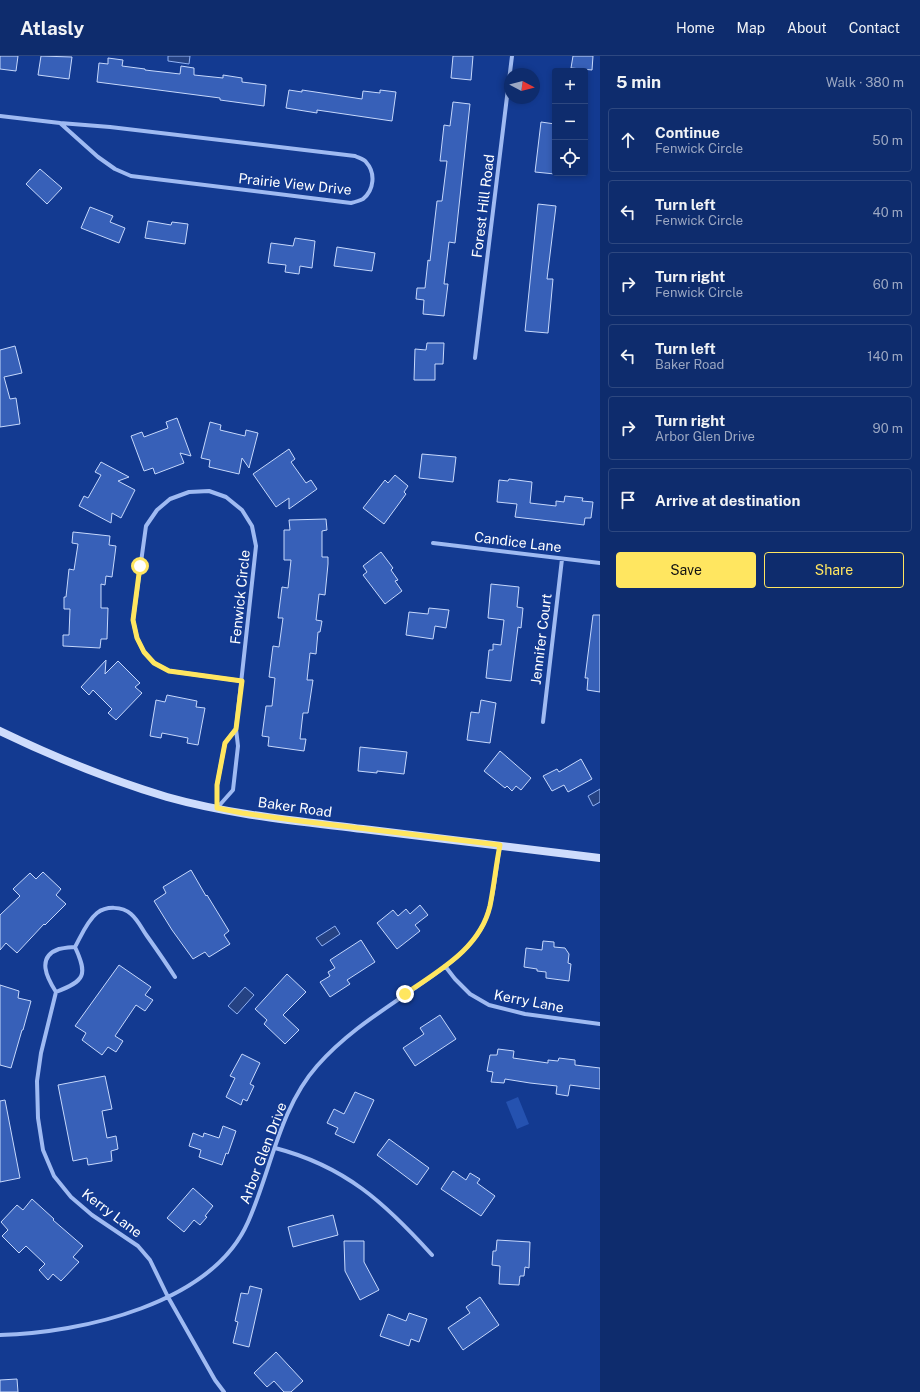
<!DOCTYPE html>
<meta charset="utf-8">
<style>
body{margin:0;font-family:"Public Sans",sans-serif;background:#1c3875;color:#f1f3f6}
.controls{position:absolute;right:12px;top:12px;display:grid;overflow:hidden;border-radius:4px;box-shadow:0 2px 6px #0003}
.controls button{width:36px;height:36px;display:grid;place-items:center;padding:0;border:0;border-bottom:1px solid #2e4880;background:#0e2c6d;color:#f1f3f6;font:20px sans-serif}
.compass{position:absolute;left:504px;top:12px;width:36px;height:36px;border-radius:50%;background:#0e2c6d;box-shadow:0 2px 6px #0003;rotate:97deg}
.stop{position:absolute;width:12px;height:12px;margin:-9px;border:3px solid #ffe660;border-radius:50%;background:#fff}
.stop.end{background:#ffe660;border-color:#fff;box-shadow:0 1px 4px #0008}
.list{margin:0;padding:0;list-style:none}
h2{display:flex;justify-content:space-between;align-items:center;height:52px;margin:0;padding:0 16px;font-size:17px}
h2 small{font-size:13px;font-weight:400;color:#9ba7c2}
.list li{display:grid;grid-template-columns:26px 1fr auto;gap:12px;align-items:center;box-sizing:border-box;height:64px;margin:0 8px 8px;padding:0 8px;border:1px solid #2e4880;border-radius:4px}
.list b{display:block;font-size:15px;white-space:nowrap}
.list p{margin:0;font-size:13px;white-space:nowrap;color:#9ba7c2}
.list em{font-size:13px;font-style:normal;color:#9ba7c2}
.actions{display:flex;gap:8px;padding:12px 16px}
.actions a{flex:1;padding:9px 0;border:1px solid #ffe660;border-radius:4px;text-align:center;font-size:14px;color:#ffe660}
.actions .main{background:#ffe660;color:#111}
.icon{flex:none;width:22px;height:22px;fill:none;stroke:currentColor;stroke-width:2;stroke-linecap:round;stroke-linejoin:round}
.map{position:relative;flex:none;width:600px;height:1336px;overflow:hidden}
header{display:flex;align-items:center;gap:24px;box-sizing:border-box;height:56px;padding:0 20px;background:#0e2c6d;border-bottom:1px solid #2e4880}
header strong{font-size:19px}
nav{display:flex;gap:22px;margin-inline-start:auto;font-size:14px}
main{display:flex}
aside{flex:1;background:#0e2c6d}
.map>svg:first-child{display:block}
.green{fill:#2552b0}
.water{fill:#254283;stroke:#91b2f5}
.building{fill:#3760b8;stroke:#c6d8fc}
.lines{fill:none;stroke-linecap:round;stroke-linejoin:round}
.minor{stroke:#9fbaf2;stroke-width:4}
.secondary{stroke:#cedcfc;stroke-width:8}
.route{stroke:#ffe660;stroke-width:5}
.labels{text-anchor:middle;stroke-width:3;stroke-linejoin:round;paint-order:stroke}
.street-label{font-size:14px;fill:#fff;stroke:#133a91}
</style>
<header>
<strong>Atlasly</strong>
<nav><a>Home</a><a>Map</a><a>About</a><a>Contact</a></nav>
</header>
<main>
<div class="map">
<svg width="600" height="1336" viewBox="0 0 600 1336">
<rect width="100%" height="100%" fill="#133a91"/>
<path class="green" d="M 518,1041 L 529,1068 L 517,1073 L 506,1046 Z"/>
<path class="water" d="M 168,0 L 190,0 L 189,8 L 168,5 Z
M 600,733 L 600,746 L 593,750 L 588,740 Z
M 335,870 L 340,878 L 322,890 L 316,882 Z
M 245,931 L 254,939 L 237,958 L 228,950 Z"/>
<path class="building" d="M 0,0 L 18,0 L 16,15 L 0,13 Z
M 41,0 L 72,1 L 69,23 L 38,19 Z
M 453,0 L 473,0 L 471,24 L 451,22 Z
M 573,0 L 593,0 L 592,14 L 571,12 Z
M 108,2 L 123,4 L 122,10 L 145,13 L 145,14 L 180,18 L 181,10 L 194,12 L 194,19 L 223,22 L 223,19 L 242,22 L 242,26 L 266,29 L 264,50 L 220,44 L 220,42 L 97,26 L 99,7 L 108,8 Z
M 289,34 L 302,36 L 302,34 L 362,43 L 363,35 L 380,37 L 380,34 L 396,36 L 392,65 L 317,54 L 317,57 L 286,52 Z
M 453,46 L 470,48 L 455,187 L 449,186 L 444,228 L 448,228 L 444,260 L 423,258 L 424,244 L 416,243 L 417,232 L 425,232 L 428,204 L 430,205 L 437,145 L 442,145 L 447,105 L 440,105 L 444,69 L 450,70 Z
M 541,66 L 555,68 L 555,118 L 535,116 Z
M 40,113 L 62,132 L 47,148 L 26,128 Z
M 538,148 L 556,150 L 547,223 L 553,223 L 548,277 L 525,275 Z
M 90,151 L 113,160 L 110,166 L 125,172 L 119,187 L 81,172 Z
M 148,165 L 171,169 L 172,166 L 188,168 L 185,188 L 145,182 Z
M 295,182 L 315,185 L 312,212 L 300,210 L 299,218 L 285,216 L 286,209 L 268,207 L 271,187 L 293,190 Z
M 337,191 L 375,197 L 372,215 L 334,210 Z
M 427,287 L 444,287 L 443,308 L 435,308 L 435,324 L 414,324 L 415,293 L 426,294 Z
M 15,290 L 22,317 L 4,321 L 10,343 L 16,342 L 20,368 L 0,371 L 0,294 Z
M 177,362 L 191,400 L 180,397 L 184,407 L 155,418 L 153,412 L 144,415 L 131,380 L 142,376 L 144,381 L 168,372 L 166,366 Z
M 210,366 L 221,369 L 220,374 L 245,380 L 246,374 L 258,377 L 249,412 L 242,402 L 239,418 L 209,411 L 210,404 L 201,402 Z
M 289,393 L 295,403 L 291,406 L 306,427 L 311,424 L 317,433 L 289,453 L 289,442 L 276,451 L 253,418 Z
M 422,398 L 456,401 L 453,426 L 419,422 Z
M 101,406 L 129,421 L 118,425 L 135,434 L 121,462 L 112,457 L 111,467 L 79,450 L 84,440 L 88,442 L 101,419 L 95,416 Z
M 395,419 L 408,430 L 404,436 L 406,438 L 384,468 L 363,452 L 385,424 L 388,427 Z
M 509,423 L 532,426 L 530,447 L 556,450 L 556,445 L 564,446 L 565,440 L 583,442 L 582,445 L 593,446 L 591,462 L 585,462 L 584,469 L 515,461 L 517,448 L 497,446 L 499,424 L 508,425 Z
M 326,463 L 327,474 L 322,475 L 322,501 L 328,501 L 328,508 L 325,539 L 319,538 L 316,564 L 322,565 L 320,576 L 318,576 L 316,598 L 310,597 L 307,624 L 313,624 L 308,657 L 303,657 L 300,683 L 306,683 L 304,695 L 268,690 L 269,681 L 262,680 L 266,650 L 272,650 L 275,622 L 269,621 L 273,590 L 279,591 L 283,562 L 278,562 L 282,531 L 288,532 L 291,504 L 284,504 L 284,474 L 290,474 L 289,464 Z
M 73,476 L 110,480 L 109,489 L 116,490 L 112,521 L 106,520 L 105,529 L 101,528 L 101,552 L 108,552 L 107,583 L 101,583 L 100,592 L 63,590 L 63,579 L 69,579 L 70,553 L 64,553 L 64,541 L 66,541 L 69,513 L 74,514 L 78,488 L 72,487 Z
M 381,496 L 393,512 L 391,514 L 398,524 L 395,525 L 402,535 L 385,548 L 363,519 L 367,516 L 363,510 Z
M 491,528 L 519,531 L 517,551 L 523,552 L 521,572 L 518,571 L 511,625 L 486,622 L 489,594 L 493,594 L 493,588 L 501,589 L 504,564 L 488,562 Z
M 429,552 L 449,554 L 446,572 L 435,570 L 433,583 L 406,579 L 409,556 L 428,558 Z
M 593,559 L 600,559 L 600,636 L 587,634 L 588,622 L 585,622 Z
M 106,604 L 105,618 L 118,605 L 140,627 L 135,631 L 142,637 L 116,664 L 108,657 L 112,653 L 93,634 L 89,639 L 81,631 Z
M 167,639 L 197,645 L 196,651 L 205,652 L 198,689 L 187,687 L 188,682 L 162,677 L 161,682 L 150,680 L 156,644 L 165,646 Z
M 481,644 L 496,647 L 490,687 L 467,684 L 471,656 L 479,657 Z
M 360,691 L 407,696 L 404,718 L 377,715 L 377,717 L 358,715 Z
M 500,695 L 531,722 L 521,734 L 516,730 L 512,735 L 507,730 L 505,732 L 484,715 Z
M 581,703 L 592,723 L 568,736 L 564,729 L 552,735 L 543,720 L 557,713 L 559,716 Z
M 191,814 L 206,840 L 207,839 L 229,875 L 224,879 L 230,888 L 209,901 L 205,896 L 193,903 L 172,874 L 154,845 L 166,837 L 163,831 Z
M 43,816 L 61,833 L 56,839 L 66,848 L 45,869 L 44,868 L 17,897 L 6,887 L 0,894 L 0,859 L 20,840 L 13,833 L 30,817 L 36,823 Z
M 420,849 L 428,859 L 415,869 L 420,875 L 397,893 L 377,867 L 393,854 L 398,860 L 406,853 L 410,858 Z
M 361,884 L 375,906 L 347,924 L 350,928 L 330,941 L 320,926 L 330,920 L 328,916 L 335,912 L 330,904 Z
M 543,885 L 554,886 L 554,891 L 565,892 L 569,898 L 568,907 L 571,908 L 569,925 L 546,922 L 546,916 L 537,915 L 537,913 L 524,911 L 526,892 L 542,894 Z
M 119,909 L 151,931 L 145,939 L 153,944 L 145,955 L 136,949 L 115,980 L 123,985 L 116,996 L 108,991 L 102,999 L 82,984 L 86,977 L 75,970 Z
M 287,918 L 306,936 L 283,959 L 299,974 L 285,988 L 264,968 L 267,964 L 255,953 Z
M 0,929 L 19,935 L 18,942 L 31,945 L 23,974 L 22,974 L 11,1012 L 0,1009 Z
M 440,959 L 456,983 L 415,1010 L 403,992 L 424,978 L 420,972 Z
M 498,993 L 514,995 L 513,1002 L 548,1007 L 548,1004 L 558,1005 L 559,1002 L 575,1004 L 575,1009 L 600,1012 L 600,1033 L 570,1029 L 568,1040 L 556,1038 L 557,1030 L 530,1027 L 505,1023 L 504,1027 L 491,1026 L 493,1016 L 487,1015 L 490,999 L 497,999 Z
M 242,998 L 260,1007 L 250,1028 L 254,1030 L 247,1045 L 243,1043 L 241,1049 L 226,1041 L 235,1022 L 230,1020 Z
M 105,1020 L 112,1053 L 102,1055 L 107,1082 L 116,1080 L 118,1093 L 111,1095 L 112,1105 L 88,1109 L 87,1102 L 73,1105 L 58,1029 Z
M 355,1036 L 374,1044 L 354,1087 L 335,1078 L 338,1072 L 327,1067 L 334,1053 L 344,1058 Z
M 5,1044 L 20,1122 L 0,1126 L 0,1045 Z
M 223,1070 L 236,1075 L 228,1098 L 226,1097 L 222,1109 L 199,1101 L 201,1094 L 189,1090 L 193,1077 L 203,1081 L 204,1077 L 219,1082 Z
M 389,1083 L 429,1112 L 417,1129 L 377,1099 Z
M 453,1115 L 466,1124 L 470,1117 L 480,1123 L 477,1127 L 495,1140 L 481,1160 L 441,1133 Z
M 193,1132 L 213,1150 L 205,1160 L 207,1161 L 200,1169 L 194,1164 L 184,1176 L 167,1162 Z
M 32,1143 L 54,1163 L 53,1164 L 83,1190 L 73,1201 L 79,1206 L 61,1225 L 53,1218 L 48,1224 L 39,1214 L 45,1208 L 26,1190 L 19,1197 L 2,1180 L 8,1174 L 1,1166 L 17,1149 L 23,1154 Z
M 333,1159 L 338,1179 L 293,1191 L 288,1171 Z
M 497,1184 L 530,1186 L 529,1212 L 525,1211 L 524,1220 L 520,1220 L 519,1229 L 499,1228 L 500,1210 L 492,1209 L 493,1195 L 496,1195 Z
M 344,1185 L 364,1185 L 364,1206 L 379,1234 L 360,1244 L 345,1215 Z
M 250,1230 L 262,1233 L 249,1291 L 233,1287 L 238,1266 L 235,1265 L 241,1237 L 248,1238 Z
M 480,1241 L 499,1269 L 463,1294 L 448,1272 L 470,1257 L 466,1251 Z
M 409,1257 L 427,1263 L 419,1286 L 411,1283 L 409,1290 L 380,1280 L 388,1258 L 406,1265 Z
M 276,1296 L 303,1325 L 291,1336 L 284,1336 L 274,1325 L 267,1331 L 254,1317 Z
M 17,1323 L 18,1336 L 0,1336 L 0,1324 Z"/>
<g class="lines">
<path class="minor" d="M 0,60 L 60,67 L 98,101 L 115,113 L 131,120 L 351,147 C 355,146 359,145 363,143 C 374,134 376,117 366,106 C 364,103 359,102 355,100 L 110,71 L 60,67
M 475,302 L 512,0
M 433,487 L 600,507
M 543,666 L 562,503
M 217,752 L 233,734 L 238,690 L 236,673 L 256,490 L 252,470 L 242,454 L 226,441 L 209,435 L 189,436 L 170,443 L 157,454 L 146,470 L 133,564 L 137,582 L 144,596 L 154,607 L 169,615 L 242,625
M 217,752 L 217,729 L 225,687 L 236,673
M 445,910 L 455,923 L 470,938 L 489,949 L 525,958 L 600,968
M 175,921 C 166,907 157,894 147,880 C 142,873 138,864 131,858 C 122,850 106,850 97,857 C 87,865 81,880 75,891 C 70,891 64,892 59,893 C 36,901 47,922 56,936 L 41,997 L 37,1025 L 38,1062 L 43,1094 L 54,1120 L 71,1141 L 92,1159 L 138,1190 L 150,1204 L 168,1241 L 215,1324 L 224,1336
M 56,936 C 85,925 88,919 75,891
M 275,1092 C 345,1110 385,1147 432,1199
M 0,1279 C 81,1277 212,1248 248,1166 C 271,1115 279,1053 317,1010 C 345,978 380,956 415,932 C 439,915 467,898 482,871 C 494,850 495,814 500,790"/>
<path class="secondary" d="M 0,675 C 54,701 110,724 167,741 C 231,759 298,765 363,773 C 442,782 521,792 600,802"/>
</g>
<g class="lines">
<path class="route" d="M 140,510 L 133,564 L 137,582 L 144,596 L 154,607 L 169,615 L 242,625 L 236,673 L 225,687 L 217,729 L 217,752 L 242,757 L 300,765 L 500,789 C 496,809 494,830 490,850 C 480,893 438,915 405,938"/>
</g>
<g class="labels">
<g class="street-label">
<text transform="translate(295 128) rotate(6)" y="5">Prairie View Drive</text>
<text transform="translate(483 150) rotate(-83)" y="5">Forest Hill Road</text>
<text transform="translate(518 486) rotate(7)" y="5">Candice Lane</text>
<text transform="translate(240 541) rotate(-84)" y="5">Fenwick Circle</text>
<text transform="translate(541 583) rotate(-83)" y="5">Jennifer Court</text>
<text transform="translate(295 751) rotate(8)" y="5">Baker Road</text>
<text transform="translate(529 945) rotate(11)" y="5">Kerry Lane</text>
<text transform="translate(263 1097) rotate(-69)" y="5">Arbor Glen Drive</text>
<text transform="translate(112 1157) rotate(37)" y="5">Kerry Lane</text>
</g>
</g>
</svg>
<div class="controls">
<button>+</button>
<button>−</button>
<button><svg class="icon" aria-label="locate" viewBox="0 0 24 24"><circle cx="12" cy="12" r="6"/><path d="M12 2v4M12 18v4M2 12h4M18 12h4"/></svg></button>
</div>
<svg class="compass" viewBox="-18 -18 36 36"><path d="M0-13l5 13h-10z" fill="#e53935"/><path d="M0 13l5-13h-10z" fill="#9ba7c2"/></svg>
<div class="stop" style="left:140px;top:510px"></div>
<div class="stop end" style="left:405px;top:938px"></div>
</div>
<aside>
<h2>5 min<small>Walk · 380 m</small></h2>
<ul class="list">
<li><svg class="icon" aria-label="ahead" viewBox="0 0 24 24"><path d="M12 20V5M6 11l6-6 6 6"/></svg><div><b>Continue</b><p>Fenwick Circle</p></div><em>50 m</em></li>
<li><svg class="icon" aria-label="left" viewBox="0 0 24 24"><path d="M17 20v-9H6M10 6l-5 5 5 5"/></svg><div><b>Turn left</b><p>Fenwick Circle</p></div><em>40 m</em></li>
<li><svg class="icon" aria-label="right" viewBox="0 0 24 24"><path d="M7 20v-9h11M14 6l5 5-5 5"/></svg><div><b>Turn right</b><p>Fenwick Circle</p></div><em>60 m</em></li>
<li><svg class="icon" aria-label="left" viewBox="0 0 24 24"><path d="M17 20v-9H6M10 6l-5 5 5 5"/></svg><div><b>Turn left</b><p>Baker Road</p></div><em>140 m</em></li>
<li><svg class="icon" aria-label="right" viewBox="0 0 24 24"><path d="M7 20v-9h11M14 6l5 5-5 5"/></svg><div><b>Turn right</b><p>Arbor Glen Drive</p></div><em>90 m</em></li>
<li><svg class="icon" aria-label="arrive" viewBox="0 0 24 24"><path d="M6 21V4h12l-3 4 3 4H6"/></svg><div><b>Arrive at destination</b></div></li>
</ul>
<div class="actions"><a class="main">Save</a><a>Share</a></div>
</aside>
</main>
